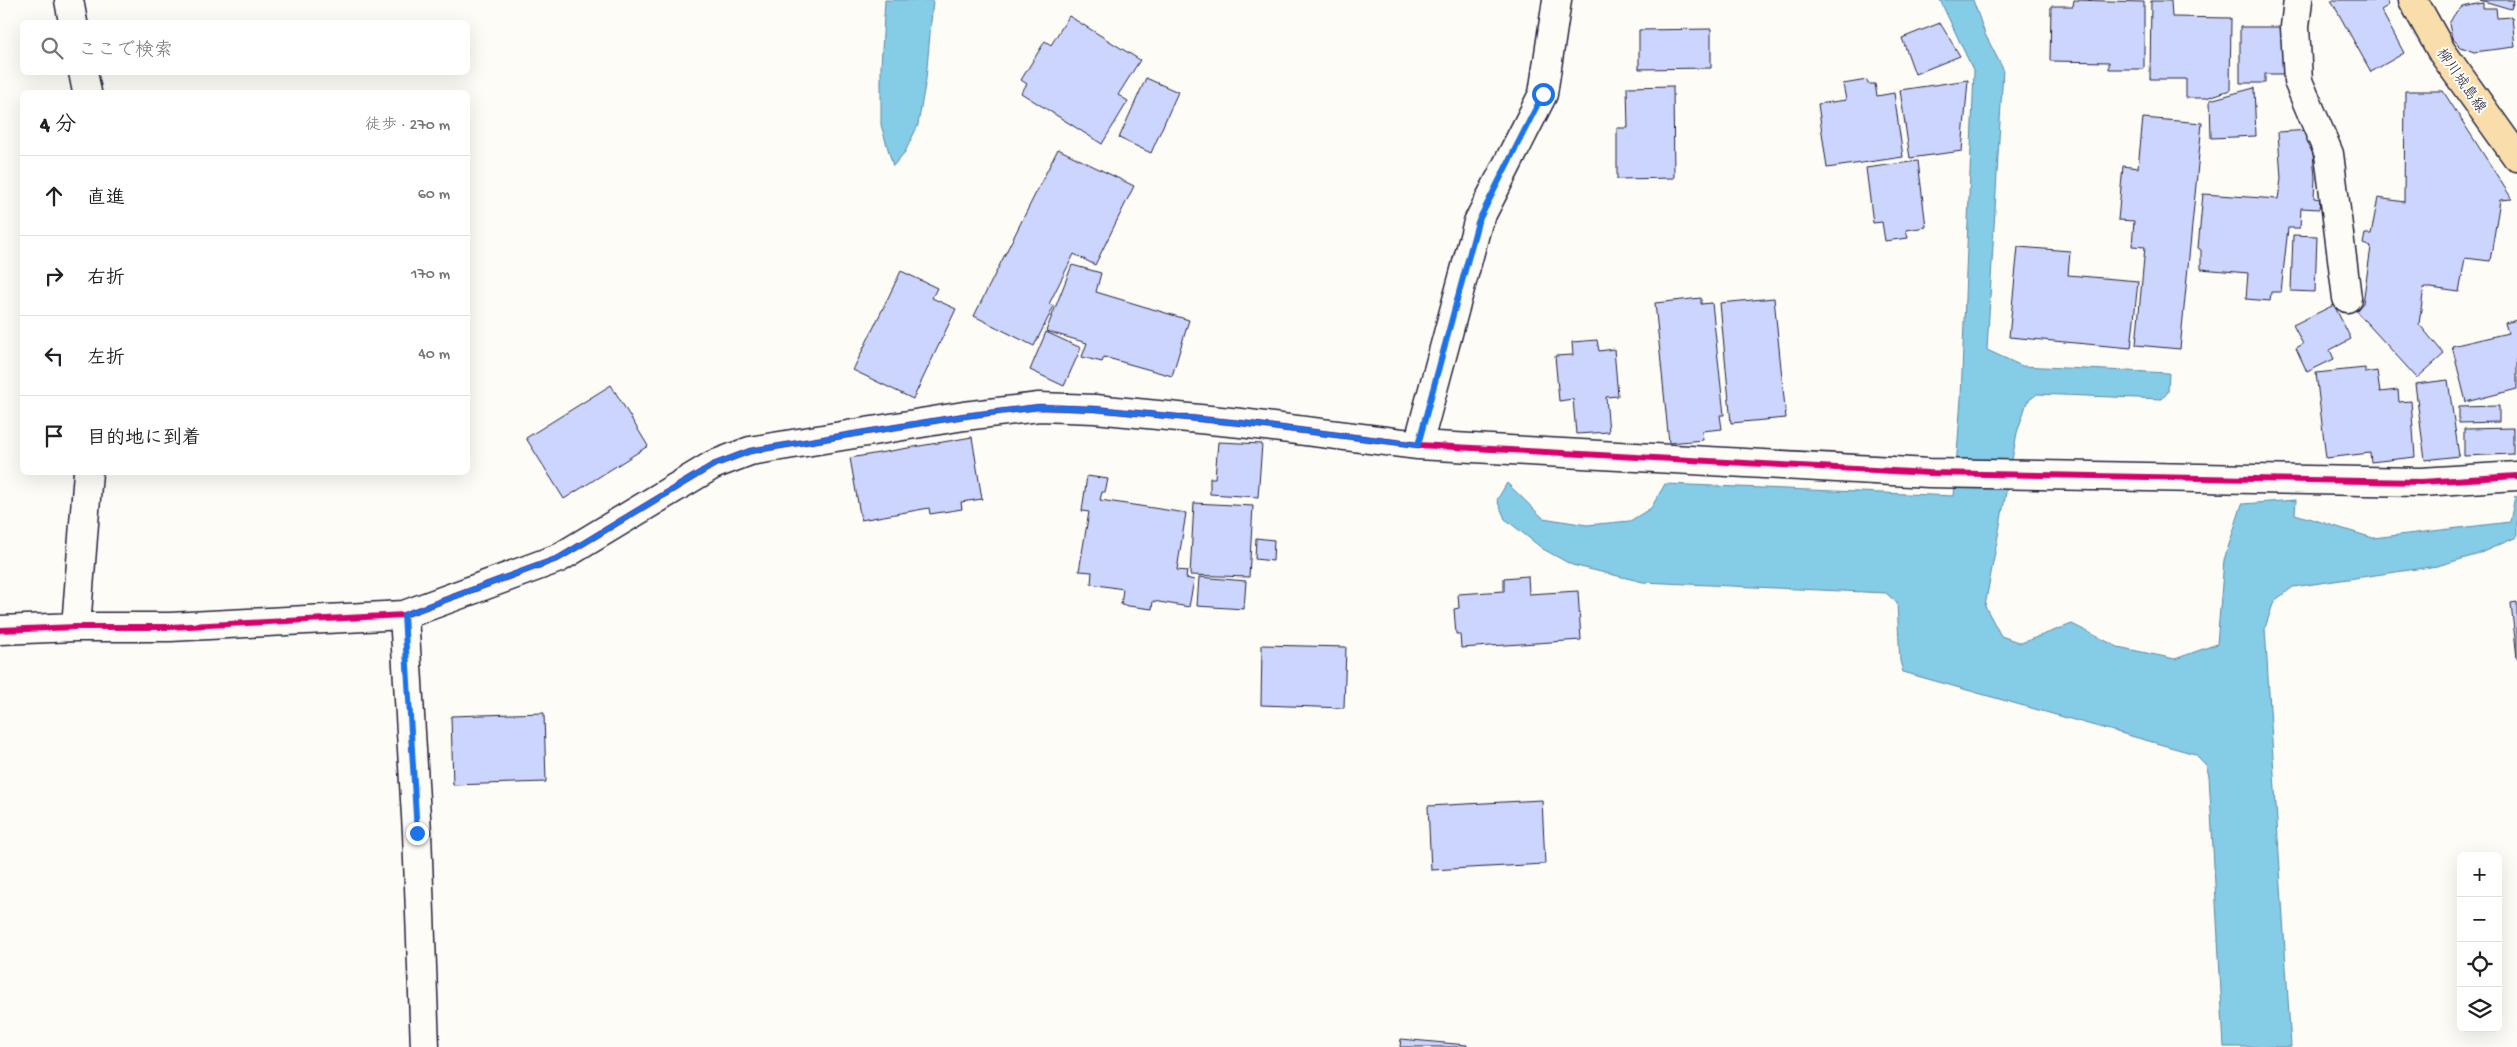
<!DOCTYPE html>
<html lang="ja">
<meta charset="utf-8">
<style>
body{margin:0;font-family:"Gochi Hand","Klee One",sans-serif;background:#f2f2f2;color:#202124}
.controls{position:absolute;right:15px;bottom:15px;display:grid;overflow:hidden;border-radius:8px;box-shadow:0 5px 20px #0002}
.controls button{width:45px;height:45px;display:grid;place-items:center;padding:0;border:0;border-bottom:1px solid #e0e0e0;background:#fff;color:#202124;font:25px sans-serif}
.stop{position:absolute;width:15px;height:15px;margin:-11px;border:4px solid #1a73e8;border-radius:50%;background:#fff}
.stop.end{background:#1a73e8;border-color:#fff;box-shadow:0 1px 5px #0008}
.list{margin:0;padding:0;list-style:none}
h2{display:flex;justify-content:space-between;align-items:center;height:65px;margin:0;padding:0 20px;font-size:21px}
h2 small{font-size:16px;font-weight:400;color:#757577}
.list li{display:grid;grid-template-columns:32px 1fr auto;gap:15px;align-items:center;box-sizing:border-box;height:80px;padding:0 20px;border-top:1px solid #e0e0e0}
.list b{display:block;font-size:19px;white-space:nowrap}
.list em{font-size:16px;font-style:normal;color:#757577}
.icon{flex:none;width:28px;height:28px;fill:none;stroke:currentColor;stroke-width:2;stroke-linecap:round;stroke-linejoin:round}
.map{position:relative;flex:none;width:2517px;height:1047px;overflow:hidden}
.search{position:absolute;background:#fff;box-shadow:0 5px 20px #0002;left:20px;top:20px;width:450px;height:55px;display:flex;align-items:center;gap:12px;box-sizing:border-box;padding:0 18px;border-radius:8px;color:#757577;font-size:19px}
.panel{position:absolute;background:#fff;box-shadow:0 5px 20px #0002;left:20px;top:90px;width:450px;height:385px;border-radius:8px}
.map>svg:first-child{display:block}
.water{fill:#85cce7;stroke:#5d88a2}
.building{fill:#cbd5fd;stroke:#22223b}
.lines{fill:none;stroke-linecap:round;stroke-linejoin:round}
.minor-casing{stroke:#22223b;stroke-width:31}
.major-casing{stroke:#22223b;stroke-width:31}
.minor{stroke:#fdfcf7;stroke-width:28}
.major{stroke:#f9ddab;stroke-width:28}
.cycleway-casing{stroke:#fdfcf7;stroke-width:9}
.cycleway{stroke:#d6006c;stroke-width:6}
.route{stroke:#1a73e8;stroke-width:6}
.labels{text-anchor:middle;stroke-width:4;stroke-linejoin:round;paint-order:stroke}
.street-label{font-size:15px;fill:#22223b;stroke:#fdfcf7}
</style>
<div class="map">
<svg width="2517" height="1047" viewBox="0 0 2517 1047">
<rect width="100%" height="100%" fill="#fdfcf7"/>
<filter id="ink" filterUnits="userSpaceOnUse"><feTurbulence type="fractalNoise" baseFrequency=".02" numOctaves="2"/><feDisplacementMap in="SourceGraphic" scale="10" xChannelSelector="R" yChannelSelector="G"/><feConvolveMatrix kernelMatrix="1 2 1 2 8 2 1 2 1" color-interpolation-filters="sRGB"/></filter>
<g filter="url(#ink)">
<path class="water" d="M 885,0 L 933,0 L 926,79 L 918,125 L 905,152 L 893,166 L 881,125 L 881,66 Z
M 1940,0 L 1973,0 L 1985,34 L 2003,69 L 1987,350 L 2022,366 L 2169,373 L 2168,392 L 2162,399 L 2037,394 L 2027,402 L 2017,433 L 1985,606 L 2001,636 L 2021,643 L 2072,624 L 2118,647 L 2175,659 L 2217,644 L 2224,560 L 2242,504 L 2296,500 L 2295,514 L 2373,538 L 2510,522 L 2515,496 L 2517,497 L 2517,537 L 2476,555 L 2437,566 L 2293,587 L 2274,601 L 2265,628 L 2291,1047 L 2224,1047 L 2209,776 L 2206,765 L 2195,754 L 1903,672 L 1900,661 L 1897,603 L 1886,593 L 1643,582 L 1572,565 L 1543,549 L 1505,519 L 1497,500 L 1507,483 L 1543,518 L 1587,525 L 1630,521 L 1651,508 L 1665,484 L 1954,496 L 1961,398 L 1974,72 Z"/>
<path class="building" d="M 2074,0 L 2144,2 L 2144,69 L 2109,69 L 2109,62 L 2050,61 L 2051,6 L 2073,6 Z
M 2331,0 L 2386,0 L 2389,5 L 2381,10 L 2404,53 L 2371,72 Z
M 2480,0 L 2514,0 L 2511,9 Z
M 2151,1 L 2171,1 L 2172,17 L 2231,18 L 2230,90 L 2206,98 L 2186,98 L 2186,79 L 2150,79 Z
M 2483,3 L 2483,8 L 2496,8 L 2497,18 L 2512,17 L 2515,47 L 2474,52 L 2461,47 L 2452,38 L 2449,24 L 2454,15 L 2462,7 Z
M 1069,16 L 1140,60 L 1118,95 L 1128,101 L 1102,144 L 1021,93 L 1027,84 L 1021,80 L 1045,41 L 1051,45 Z
M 1940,23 L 1960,56 L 1915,74 L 1902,38 Z
M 2240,27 L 2287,27 L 2287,74 L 2265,74 L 2265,83 L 2240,83 Z
M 1711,29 L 1711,68 L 1639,69 L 1639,30 Z
M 1146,78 L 1178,92 L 1151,153 L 1119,138 Z
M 1867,80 L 1868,84 L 1875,84 L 1877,96 L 1894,93 L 1903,157 L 1827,168 L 1818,104 L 1846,100 L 1843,84 Z
M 1968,80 L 1962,151 L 1910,158 L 1900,90 Z
M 1673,86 L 1674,178 L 1617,179 L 1617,128 L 1628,128 L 1627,87 Z
M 2254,88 L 2256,136 L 2211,138 L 2210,100 Z
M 2405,91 L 2443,91 L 2512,199 L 2500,200 L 2490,261 L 2465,258 L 2459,292 L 2424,287 L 2419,324 L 2444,354 L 2417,378 L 2356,311 L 2363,303 L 2371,247 L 2363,244 L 2365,234 L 2371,234 L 2378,198 L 2404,202 Z
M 2143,118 L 2202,123 L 2180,349 L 2136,345 L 2145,247 L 2132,246 L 2134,221 L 2118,220 L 2123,166 L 2138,168 Z
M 2311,130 L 2315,178 L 2314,198 L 2320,199 L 2319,209 L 2301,208 L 2300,228 L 2288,228 L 2281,292 L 2271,292 L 2270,301 L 2246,299 L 2248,273 L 2201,269 L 2201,250 L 2198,248 L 2203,194 L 2278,199 L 2281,179 L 2278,132 Z
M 1058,149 L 1134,186 L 1095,265 L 1074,254 L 1049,304 L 1054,306 L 1034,346 L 974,316 Z
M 1918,161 L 1926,227 L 1906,230 L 1908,238 L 1885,241 L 1882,222 L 1873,223 L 1866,168 Z
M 2293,235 L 2317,236 L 2315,292 L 2291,291 Z
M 2018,247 L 2070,251 L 2068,275 L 2138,281 L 2131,348 L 2009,337 Z
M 1072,265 L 1101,273 L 1096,292 L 1189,320 L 1172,376 L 1104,357 L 1102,362 L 1082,357 L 1087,343 L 1046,331 Z
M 901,271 L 937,288 L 932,298 L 956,309 L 913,399 L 853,370 Z
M 1701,298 L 1701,304 L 1712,303 L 1724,415 L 1720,415 L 1722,429 L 1702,431 L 1703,440 L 1669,443 L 1655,303 Z
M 1774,298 L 1786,418 L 1731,423 L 1720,303 Z
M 2334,305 L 2351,339 L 2330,350 L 2334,359 L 2307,372 L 2296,348 L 2303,344 L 2293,325 Z
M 2517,320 L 2517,389 L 2466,402 L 2452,346 L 2508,333 L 2505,323 Z
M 1046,332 L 1081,348 L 1064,386 L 1030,370 Z
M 1597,340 L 1599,351 L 1614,349 L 1618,396 L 1606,397 L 1609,432 L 1576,434 L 1573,399 L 1559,401 L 1555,356 L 1573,355 L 1572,342 Z
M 2365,368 L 2365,373 L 2377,371 L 2380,392 L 2398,390 L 2399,402 L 2411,401 L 2415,457 L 2371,462 L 2370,453 L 2326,458 L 2316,373 Z
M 2448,380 L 2459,456 L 2425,460 L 2415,384 Z
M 611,385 L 648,446 L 564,499 L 526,438 Z
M 2499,406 L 2499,422 L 2459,423 L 2459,407 Z
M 2513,428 L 2513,454 L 2464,456 L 2464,429 Z
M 972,437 L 982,499 L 961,502 L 962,509 L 930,514 L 929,508 L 861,520 L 850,458 Z
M 1218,442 L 1262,444 L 1258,497 L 1210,494 L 1210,478 L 1215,478 Z
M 1087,476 L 1108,479 L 1105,492 L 1102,492 L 1100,500 L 1186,513 L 1177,570 L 1187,571 L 1186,578 L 1194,580 L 1189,607 L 1153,601 L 1152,609 L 1121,605 L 1123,589 L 1091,584 L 1092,572 L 1079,571 L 1089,512 L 1082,511 Z
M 1194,503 L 1253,506 L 1249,577 L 1190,575 Z
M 1256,538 L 1274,540 L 1273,561 L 1255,559 Z
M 1528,576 L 1529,594 L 1578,591 L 1581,640 L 1461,648 L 1460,634 L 1456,634 L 1454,609 L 1459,608 L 1458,594 L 1504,591 L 1504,578 Z
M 1199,577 L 1246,581 L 1244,609 L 1197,606 Z
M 2517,602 L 2517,658 L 2511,603 Z
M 1262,645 L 1346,647 L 1344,708 L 1261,705 Z
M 544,713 L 546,782 L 453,785 L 451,716 Z
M 1542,800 L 1545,864 L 1431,870 L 1428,806 Z
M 1401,1039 L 1467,1045 L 1467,1047 L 1400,1047 Z"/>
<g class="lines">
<defs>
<path id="minor" d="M 69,0 L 73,22
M 2298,0 L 2295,27 L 2298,81 L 2329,154 L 2347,298
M 83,72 L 87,92
M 1418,445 L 1478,222 L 1543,94 L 1557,0
M 404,615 L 417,833 L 425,1047
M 76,627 L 88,472
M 0,630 L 76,627 L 170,627 L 404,615 L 559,558 L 713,465 L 750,451 L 964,416 L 1039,407 L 1095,409 L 1241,423 L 1418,445 L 1929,473 L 2421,482 L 2517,476"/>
<path id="major" d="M 2413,0 L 2442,52 L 2517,157"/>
</defs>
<use href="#minor" class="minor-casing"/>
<use href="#major" class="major-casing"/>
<use href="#minor" class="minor"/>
<use href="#major" class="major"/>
<defs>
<path id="cycleway" d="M 0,630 L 76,627 L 170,627 L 404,615 L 559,558 L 713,465 L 750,451 L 964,416 L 1039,407 L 1095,409 L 1241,423 L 1418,445 L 1929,473 L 2421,482 L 2517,476"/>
</defs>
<use href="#cycleway" class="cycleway-casing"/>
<use href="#cycleway" class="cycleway"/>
</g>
</g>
<g class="lines" filter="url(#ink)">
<path class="route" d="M 417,833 L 404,615 L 559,558 L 713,465 L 750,451 L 964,416 L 1039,407 L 1095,409 L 1241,423 L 1418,445 L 1478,222 L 1543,94"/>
</g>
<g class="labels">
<g class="street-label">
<text transform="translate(2462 80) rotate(55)" y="5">柳川城島線</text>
</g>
</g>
</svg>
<div class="controls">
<button>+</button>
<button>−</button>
<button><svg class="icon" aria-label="locate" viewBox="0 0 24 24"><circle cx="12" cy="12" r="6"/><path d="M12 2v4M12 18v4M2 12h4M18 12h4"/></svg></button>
<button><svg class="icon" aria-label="layers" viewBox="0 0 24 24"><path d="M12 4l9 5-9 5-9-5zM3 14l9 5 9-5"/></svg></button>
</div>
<div class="stop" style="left:1543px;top:94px"></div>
<div class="stop end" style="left:417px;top:833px"></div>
<div class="search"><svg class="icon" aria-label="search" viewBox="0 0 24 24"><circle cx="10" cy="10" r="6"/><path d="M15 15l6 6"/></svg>ここで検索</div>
<section class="panel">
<h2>4 分<small>徒歩 · 270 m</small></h2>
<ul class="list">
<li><svg class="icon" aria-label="ahead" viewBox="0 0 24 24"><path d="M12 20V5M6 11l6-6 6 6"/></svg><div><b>直進</b></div><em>60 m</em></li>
<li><svg class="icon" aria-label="right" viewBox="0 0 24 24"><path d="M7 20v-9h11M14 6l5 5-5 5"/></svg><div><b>右折</b></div><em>170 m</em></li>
<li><svg class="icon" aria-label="left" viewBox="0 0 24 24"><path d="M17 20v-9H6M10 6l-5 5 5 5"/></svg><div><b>左折</b></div><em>40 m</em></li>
<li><svg class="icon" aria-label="arrive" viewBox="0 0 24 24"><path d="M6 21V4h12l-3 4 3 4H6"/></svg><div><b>目的地に到着</b></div></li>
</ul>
</section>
</div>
